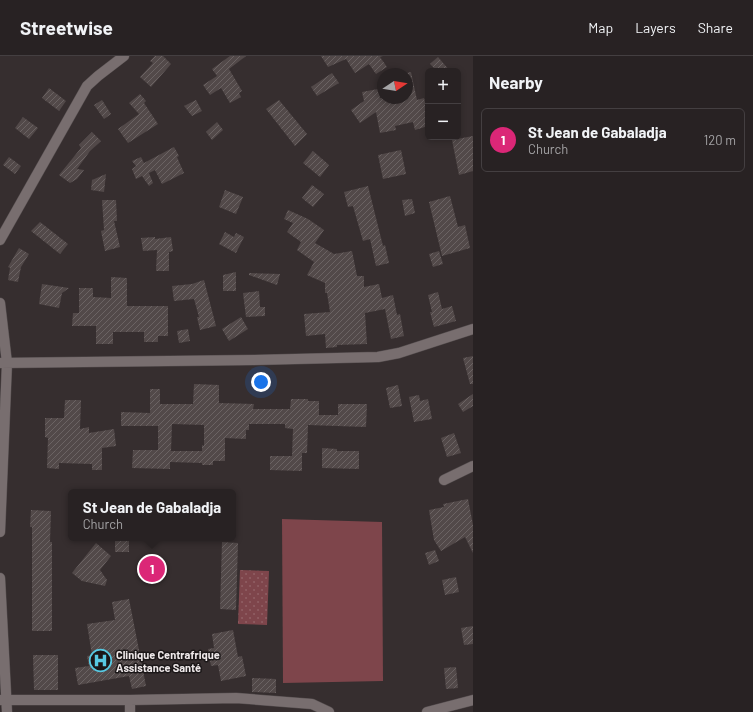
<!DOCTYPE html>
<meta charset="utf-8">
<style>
body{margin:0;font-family:Barlow,sans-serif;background:#342f30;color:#f1f3f6}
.controls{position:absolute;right:12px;top:12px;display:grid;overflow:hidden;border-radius:6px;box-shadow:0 2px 6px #0003}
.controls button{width:36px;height:36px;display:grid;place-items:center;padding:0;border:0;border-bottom:1px solid #443f41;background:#282223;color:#f1f3f6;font:20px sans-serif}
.compass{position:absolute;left:377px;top:12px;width:36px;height:36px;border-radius:50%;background:#282223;box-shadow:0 2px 6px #0003;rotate:78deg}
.you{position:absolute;left:261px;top:326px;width:14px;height:14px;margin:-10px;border:3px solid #fff;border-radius:50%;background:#1a73e8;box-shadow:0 0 0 6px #1a73e833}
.badge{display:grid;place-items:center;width:26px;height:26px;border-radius:50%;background:#db2777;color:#fff;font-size:13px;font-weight:700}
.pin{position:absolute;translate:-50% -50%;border:2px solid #fff;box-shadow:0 1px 4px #0006}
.popup{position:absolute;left:68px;top:433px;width:168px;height:52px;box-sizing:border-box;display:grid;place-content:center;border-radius:6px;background:#282223;filter:drop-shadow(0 1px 3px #0005);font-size:13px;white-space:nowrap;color:#a5a4a6}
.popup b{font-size:15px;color:#f1f3f6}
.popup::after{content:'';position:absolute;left:50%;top:100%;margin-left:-8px;border:8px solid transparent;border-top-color:#282223}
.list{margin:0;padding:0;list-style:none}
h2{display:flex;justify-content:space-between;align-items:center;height:52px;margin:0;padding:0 16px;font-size:17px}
h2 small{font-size:13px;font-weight:400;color:#a5a4a6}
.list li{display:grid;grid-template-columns:26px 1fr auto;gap:12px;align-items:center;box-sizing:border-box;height:64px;margin:0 8px 8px;padding:0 8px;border:1px solid #443f41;border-radius:6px}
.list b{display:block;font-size:15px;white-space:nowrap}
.list p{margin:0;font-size:13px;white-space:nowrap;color:#a5a4a6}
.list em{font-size:13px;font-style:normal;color:#a5a4a6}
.map{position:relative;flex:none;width:473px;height:656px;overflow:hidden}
header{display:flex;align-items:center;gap:24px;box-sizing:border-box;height:56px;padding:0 20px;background:#282223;border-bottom:1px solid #443f41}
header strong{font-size:19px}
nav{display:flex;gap:22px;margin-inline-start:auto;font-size:14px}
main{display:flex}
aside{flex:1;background:#282223}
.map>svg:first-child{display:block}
.grass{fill:#7e454b}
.park{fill:url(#park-dots)}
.building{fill:url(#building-hatch);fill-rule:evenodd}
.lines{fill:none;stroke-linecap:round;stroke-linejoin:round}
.minor-casing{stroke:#544d4e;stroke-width:11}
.minor{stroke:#786e6f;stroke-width:10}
.labels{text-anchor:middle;stroke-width:3;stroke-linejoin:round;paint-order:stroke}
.poi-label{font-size:11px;font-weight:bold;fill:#efe9ea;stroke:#1b1718;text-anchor:start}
</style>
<header>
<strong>Streetwise</strong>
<nav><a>Map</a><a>Layers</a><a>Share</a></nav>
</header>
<main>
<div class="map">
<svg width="473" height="656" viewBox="0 0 473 656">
<defs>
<pattern id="park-dots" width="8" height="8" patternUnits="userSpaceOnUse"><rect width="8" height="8" fill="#7e454b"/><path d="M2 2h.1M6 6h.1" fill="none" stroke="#916065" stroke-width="1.8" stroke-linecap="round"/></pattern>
<pattern id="building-hatch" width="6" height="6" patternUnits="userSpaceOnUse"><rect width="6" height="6" fill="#524949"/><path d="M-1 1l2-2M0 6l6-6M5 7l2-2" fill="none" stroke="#6b6363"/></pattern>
</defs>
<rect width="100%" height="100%" fill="#362e2f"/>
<path class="grass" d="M 282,463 L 382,466 L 383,625 L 283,627 Z"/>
<path class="park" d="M 240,514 L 269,515 L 267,569 L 238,568 Z"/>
<path class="building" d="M 155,0 L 163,0 L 171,8 L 151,31 L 140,21 L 153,7 L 150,5 Z
M 230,0 L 246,0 L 229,13 L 242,35 L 239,37 L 241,41 L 230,47 L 221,32 L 210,39 L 203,29 L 217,20 L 212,13 Z
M 321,0 L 383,0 L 380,1 L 387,11 L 376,18 L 369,8 L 355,17 L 346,3 L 328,11 Z
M 438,1 L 450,15 L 437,15 L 430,8 Z
M 411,16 L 417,44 L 424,42 L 428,59 L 428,70 L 415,74 L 413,66 L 395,70 L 396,74 L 380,77 L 376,56 L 360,67 L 351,54 L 364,45 L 362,36 L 378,33 L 380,42 L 407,42 L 407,17 Z
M 332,17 L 339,27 L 317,40 L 311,31 Z
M 49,32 L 66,45 L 59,55 L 42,42 Z
M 140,38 L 146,45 L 144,47 L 158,68 L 128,87 L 118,73 L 139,58 L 129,47 Z
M 102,44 L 111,58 L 104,63 L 94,49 Z
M 196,44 L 202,55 L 192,60 L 184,50 Z
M 279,44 L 307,78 L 295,90 L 266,53 Z
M 23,61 L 38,72 L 29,83 L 15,72 Z
M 217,66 L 223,74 L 212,84 L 206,76 Z
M 92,76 L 101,85 L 90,95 L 77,113 L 84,114 L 77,123 L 70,127 L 59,119 L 81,92 L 79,89 Z
M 473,80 L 473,115 L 459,119 L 452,84 Z
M 174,91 L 179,100 L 177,101 L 184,117 L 162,128 L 155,114 L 149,117 L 153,127 L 149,130 L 142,120 L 136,123 L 132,113 L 136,110 L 132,105 L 141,101 L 144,107 Z
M 401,94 L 406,118 L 383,123 L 378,99 Z
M 313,95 L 329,109 L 320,121 L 303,107 Z
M 9,101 L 21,110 L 15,118 L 3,109 Z
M 106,118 L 104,136 L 91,134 L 92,124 Z
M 312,129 L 324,138 L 313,151 L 302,142 Z
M 368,130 L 383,190 L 385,189 L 389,207 L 376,210 L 370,183 L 363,185 L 353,150 L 348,151 L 344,136 Z
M 225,134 L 243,141 L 236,158 L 219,151 Z
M 450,140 L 458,171 L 465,169 L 470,192 L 442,200 L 429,146 Z
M 412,143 L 415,157 L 405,160 L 402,144 Z
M 102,144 L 116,144 L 117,165 L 114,165 L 120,191 L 105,195 L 101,175 L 104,174 Z
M 288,154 L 308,163 L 324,174 L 315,187 L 334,198 L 352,195 L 357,220 L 364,220 L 364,231 L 379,228 L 382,242 L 393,239 L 397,259 L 400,258 L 404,280 L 391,283 L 385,253 L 365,257 L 367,288 L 337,289 L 337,291 L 326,292 L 325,278 L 306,280 L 304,258 L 330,256 L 327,237 L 325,237 L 325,227 L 307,219 L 314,206 L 297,194 L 301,186 L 287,176 L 293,167 L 284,163 Z
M 40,166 L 68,188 L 60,198 L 31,175 Z
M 225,176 L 234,181 L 236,177 L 244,181 L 236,197 L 219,188 Z
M 155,181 L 155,183 L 171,181 L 173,195 L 169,196 L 169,215 L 156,215 L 157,194 L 143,195 L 141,182 Z
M 19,192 L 29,198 L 21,211 L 18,226 L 8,224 L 10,212 L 8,211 Z
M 439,195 L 443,208 L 433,211 L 429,198 Z
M 236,216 L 236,235 L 223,235 L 223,219 Z
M 249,217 L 280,218 L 277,229 L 249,219 Z
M 111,221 L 127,222 L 127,250 L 168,250 L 168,280 L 158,280 L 158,286 L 144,286 L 144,276 L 113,276 L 113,288 L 96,288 L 96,270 L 72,270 L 73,257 L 79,257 L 79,232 L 93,232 L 93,241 L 111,242 Z
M 204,224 L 216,270 L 200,274 L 197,261 L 199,261 L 194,243 L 174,245 L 172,230 L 192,228 Z
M 42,228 L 69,232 L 62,237 L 59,252 L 39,248 Z
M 259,235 L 260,251 L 265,251 L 265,260 L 246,261 L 243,237 Z
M 438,236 L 442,253 L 452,250 L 456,265 L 434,271 L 430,256 L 432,256 L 428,239 Z
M 241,261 L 248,273 L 229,285 L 222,273 Z
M 188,273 L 190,285 L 179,287 L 177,275 Z
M 473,300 L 473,328 L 470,328 L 463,302 Z
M 194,328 L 219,329 L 219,347 L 254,348 L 253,353 L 290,353 L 291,343 L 308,343 L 308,345 L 319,345 L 319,359 L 338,359 L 338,348 L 367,348 L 366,371 L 308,369 L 307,397 L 302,397 L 302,415 L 270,414 L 270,400 L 292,400 L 293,373 L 285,372 L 285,368 L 249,368 L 249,374 L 246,374 L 246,383 L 225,382 L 225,405 L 213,405 L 213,409 L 202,409 L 202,407 L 170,406 L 170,413 L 132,412 L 133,394 L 158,394 L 158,370 L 121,370 L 121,356 L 150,357 L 150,333 L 160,333 L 160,348 L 193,348 ZM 172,368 L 204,369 L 204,390 L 202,389 L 202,395 L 171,395 Z
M 398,329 L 402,350 L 390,352 L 386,332 Z
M 473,338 L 473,350 L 463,356 L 458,348 Z
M 419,339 L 420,345 L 428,343 L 432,363 L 414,366 L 409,341 Z
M 65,344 L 81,344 L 80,373 L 89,371 L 89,377 L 114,373 L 116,390 L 102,392 L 102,414 L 92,414 L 92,408 L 59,407 L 59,413 L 47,412 L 48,382 L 45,381 L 45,362 L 64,362 Z
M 454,377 L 461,397 L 447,401 L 441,382 Z
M 322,392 L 337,393 L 337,395 L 359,395 L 359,413 L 322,412 Z
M 468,443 L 473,469 L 473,497 L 465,481 L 441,495 L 434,484 L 429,454 L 444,451 L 443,448 Z
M 31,454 L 51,455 L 50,486 L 52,486 L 52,575 L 32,575 L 32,471 L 30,471 Z
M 115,482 L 129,483 L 129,496 L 115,496 Z
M 222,486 L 238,487 L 236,554 L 220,553 Z
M 96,487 L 111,500 L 100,514 L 107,524 L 105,530 L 82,525 L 72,517 Z
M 435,494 L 439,505 L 429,509 L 425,497 Z
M 456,521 L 459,536 L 445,539 L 442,524 Z
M 129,543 L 146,630 L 132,633 L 129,620 L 78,629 L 75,612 L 89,610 L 87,600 L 92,599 L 87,568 L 115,564 L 112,546 Z
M 473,570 L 473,588 L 464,589 L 461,572 Z
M 233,574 L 238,601 L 242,600 L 246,620 L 221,625 L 218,609 L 211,610 L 208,593 L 214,592 L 212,578 Z
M 33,599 L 58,599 L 58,634 L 34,634 Z
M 456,611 L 458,632 L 446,633 L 444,612 Z
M 252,622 L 276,623 L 276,637 L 252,636 Z"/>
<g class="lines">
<defs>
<path id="minor" d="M 0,184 L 87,30 L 98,20 L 124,0
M 0,247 L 7,307 L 0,476
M 0,307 L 253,304 L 378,301 L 399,297 L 473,273
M 444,424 L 473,410
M 0,522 L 7,656
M 0,644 L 130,644 L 236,642 L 312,648 L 329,656
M 130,656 L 130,644
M 427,656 L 473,644"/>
</defs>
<use href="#minor" class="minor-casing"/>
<use href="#minor" class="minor"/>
</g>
<defs>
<symbol id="hospital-ring" viewBox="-11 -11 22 22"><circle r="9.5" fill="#1b1718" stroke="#57c9e2" stroke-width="1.5"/><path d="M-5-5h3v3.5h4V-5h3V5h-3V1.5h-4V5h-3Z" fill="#57c9e2"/></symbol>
</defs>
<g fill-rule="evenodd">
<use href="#hospital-ring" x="88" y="592" width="25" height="25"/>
</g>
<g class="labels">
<g class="poi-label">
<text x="116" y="603">Clinique Centrafrique<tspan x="116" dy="13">Assistance Santé</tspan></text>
</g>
</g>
</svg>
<div class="controls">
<button>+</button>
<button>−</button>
</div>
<svg class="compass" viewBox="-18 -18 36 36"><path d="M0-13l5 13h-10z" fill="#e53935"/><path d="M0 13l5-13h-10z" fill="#a5a4a6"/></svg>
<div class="you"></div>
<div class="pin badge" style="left:152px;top:513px">1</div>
<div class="popup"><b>St Jean de Gabaladja</b>Church</div>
</div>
<aside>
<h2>Nearby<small></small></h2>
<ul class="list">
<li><span class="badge">1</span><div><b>St Jean de Gabaladja</b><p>Church</p></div><em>120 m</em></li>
</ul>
</aside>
</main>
